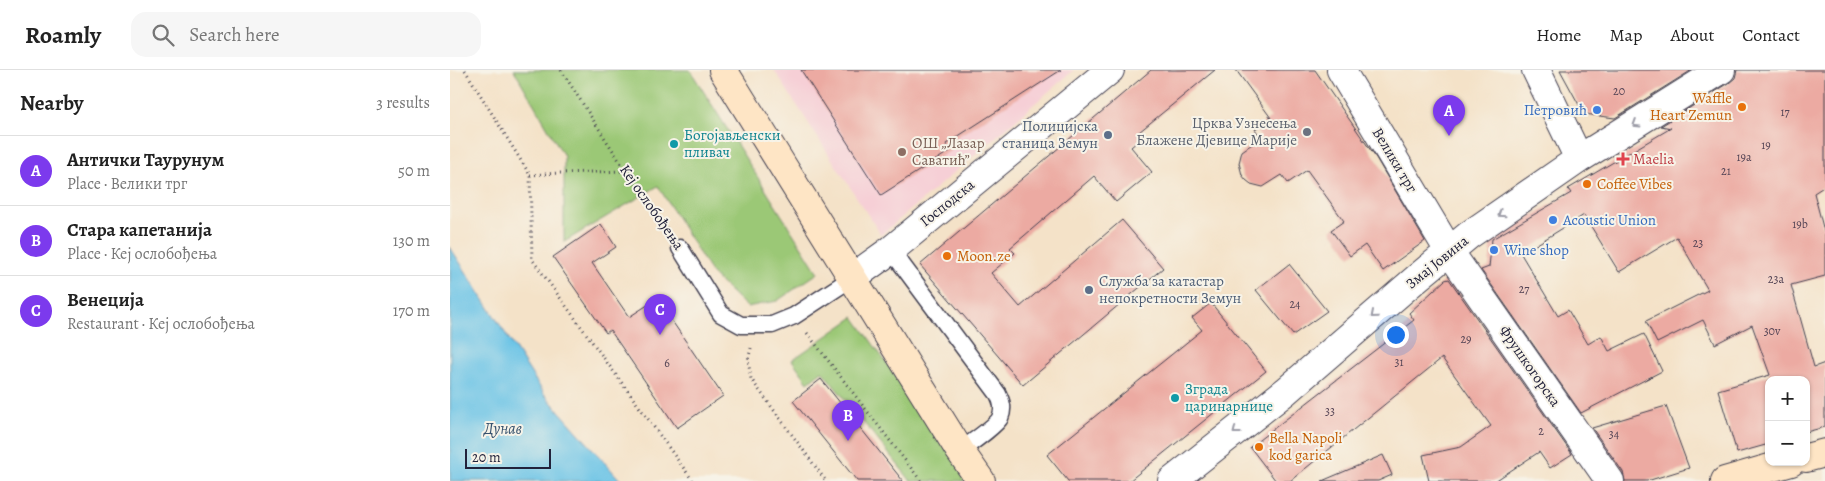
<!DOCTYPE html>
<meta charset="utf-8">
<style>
body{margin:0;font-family:Alegreya,serif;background:#f6f6f6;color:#222}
.controls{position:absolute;right:15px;bottom:15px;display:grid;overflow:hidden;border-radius:10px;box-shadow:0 1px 4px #0004}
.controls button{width:45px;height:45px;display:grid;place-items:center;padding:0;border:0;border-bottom:1px solid #e0e0e0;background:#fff;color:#222;font:25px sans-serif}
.scale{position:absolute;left:15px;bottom:12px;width:86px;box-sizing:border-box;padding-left:5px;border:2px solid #22223b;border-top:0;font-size:14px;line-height:18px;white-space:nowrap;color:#22223b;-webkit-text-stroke:4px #f7f3e8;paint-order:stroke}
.you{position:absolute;left:945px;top:264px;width:18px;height:18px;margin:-12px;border:4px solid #fff;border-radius:50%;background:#1a73e8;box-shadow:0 0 0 8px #1a73e833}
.badge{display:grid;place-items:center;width:32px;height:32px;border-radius:50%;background:#7c3aed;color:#fff;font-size:16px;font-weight:700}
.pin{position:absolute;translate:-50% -41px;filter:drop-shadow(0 1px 2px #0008)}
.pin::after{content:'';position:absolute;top:26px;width:18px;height:15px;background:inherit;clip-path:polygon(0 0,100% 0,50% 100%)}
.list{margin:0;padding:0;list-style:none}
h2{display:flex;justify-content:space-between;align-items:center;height:65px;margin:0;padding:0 20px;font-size:21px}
h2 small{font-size:16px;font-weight:400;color:#767676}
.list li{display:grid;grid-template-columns:32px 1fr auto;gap:15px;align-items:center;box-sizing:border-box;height:70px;padding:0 20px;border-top:1px solid #e0e0e0}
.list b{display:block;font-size:19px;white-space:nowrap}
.list p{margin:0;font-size:16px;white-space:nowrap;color:#767676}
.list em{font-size:16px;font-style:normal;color:#767676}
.icon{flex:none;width:28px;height:28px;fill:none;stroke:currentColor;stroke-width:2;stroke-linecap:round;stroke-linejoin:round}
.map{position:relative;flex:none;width:1375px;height:411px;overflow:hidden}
header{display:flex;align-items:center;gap:30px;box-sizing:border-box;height:70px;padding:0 25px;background:#fff;border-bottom:1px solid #e0e0e0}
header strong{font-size:24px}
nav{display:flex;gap:28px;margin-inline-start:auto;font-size:18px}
.search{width:350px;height:45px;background:#f6f6f6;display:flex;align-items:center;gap:12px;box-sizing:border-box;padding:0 18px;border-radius:15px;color:#767676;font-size:19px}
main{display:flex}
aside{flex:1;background:#fff}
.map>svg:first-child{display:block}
.built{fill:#f6cfd6}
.green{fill:#9bc876;stroke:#5e7558}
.water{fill:#69c3e6;stroke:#467290}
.building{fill:#ecaaa2}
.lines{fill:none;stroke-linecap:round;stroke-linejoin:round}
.lane-casing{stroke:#423f50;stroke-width:19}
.street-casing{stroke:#423f50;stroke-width:30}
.secondary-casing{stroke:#423f50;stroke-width:30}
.path{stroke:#423f50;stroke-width:3;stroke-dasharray:1 4;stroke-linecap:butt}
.lane{stroke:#fff;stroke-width:16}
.street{stroke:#fff;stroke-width:28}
.secondary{stroke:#fee5c5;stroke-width:28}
.oneway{stroke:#9c9ca7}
.food-dot{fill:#e8710a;stroke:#f7f3e8;stroke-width:2}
.shop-dot{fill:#3f7fe0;stroke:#f7f3e8;stroke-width:2}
.worship-dot{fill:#6b7280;stroke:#f7f3e8;stroke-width:2}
.service-dot{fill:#5c6f8a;stroke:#f7f3e8;stroke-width:2}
.culture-dot{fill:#0f9aa8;stroke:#f7f3e8;stroke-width:2}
.education-dot{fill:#8d6e63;stroke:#f7f3e8;stroke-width:2}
.health-dot{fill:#e0444e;stroke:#f7f3e8;stroke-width:2}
.labels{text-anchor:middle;stroke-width:4;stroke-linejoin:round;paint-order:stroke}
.number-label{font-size:12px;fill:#544455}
.food-label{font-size:15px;fill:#c56008;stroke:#f7f3e8;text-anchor:start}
.shop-label{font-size:15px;fill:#366cbe;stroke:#f7f3e8;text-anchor:start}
.worship-label{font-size:15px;fill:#5b616d;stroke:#f7f3e8;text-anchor:end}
.service-label{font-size:15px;fill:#4e5e75;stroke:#f7f3e8;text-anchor:end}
.culture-label{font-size:15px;fill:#0d838f;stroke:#f7f3e8;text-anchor:start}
.education-label{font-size:15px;fill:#785e54;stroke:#f7f3e8;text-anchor:start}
.health-label{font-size:15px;fill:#be3a42;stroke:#f7f3e8;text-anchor:start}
.street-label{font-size:15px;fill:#22223b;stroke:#f7f3e8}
.water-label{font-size:16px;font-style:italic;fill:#37526e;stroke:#f7f3e8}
</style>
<header>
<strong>Roamly</strong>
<div class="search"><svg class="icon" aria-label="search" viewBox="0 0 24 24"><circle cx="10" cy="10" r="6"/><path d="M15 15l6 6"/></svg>Search here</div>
<nav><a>Home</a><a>Map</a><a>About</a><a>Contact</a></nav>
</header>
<main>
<aside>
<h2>Nearby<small>3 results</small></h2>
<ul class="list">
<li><span class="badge">A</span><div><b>Антички Таурунум</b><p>Place · Велики трг</p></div><em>50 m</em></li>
<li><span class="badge">B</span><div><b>Стара капетанија</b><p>Place · Кеј ослобођења</p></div><em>130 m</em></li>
<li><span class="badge">C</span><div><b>Венеција</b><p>Restaurant · Кеј ослобођења</p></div><em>170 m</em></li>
</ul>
</aside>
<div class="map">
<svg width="1375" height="411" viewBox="0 0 1375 411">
<rect width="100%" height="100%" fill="#f7f3e8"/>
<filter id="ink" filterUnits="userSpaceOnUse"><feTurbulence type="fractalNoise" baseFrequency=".02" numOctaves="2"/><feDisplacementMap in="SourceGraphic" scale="10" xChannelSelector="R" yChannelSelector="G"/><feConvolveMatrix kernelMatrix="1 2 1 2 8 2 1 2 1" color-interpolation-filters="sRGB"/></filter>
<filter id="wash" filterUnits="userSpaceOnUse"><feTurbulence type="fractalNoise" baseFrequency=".0096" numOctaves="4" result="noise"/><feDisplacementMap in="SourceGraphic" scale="20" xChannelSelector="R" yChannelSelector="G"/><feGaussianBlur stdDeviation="1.12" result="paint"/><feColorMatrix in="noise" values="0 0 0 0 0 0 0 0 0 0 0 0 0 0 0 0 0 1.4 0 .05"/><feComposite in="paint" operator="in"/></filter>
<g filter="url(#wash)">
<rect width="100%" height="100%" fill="#f4e2c8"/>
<path class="built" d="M 324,0 L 624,0 L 431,165 Z"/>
<path class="green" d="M 64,0 L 240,0 L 368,203 L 327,231 L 297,237 L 262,204 L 208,116 L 114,172 L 114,86 Z
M 404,247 L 520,411 L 461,411 L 372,301 L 358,312 L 342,290 Z"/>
<path class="water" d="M 0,177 L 95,325 L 171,411 L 0,411 Z"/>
<g id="blocks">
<path class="building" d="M 351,0 L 611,0 L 496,74 L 500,81 L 431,125 Z
M 701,0 L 765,0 L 689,62 L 693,67 L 681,77 L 702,102 L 666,132 L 644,106 L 560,178 L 565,183 L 541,203 L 570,237 L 672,150 L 713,198 L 573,315 L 470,195 Z
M 786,0 L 865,0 L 926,88 L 975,171 L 933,201 L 915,175 L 900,186 L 881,160 L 894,151 L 857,100 L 838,113 L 832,105 L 813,117 L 801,114 L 796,110 L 792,105 L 789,93 L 792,81 L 811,68 L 805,59 L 821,48 Z
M 1110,0 L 1242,0 L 1165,48 L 1134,44 Z
M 1287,0 L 1375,0 L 1375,116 L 1364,123 L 1375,165 L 1375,206 L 1341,215 L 1364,297 L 1375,293 L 1375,357 L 1356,362 L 1356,310 L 1319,310 L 1319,374 L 1287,383 L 1268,320 L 1320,305 L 1302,255 L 1265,274 L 1253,250 L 1207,273 L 1196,251 L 1258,220 L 1227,167 L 1169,202 L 1134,145 L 1071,184 L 1108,246 L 1118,240 L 1138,274 L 1151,266 L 1159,281 L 1194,264 L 1212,301 L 1131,343 L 1031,200 L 1039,197 L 1042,169 L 1121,123 L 1118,119 L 1221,58 L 1211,56 L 1279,13 L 1285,8 Z
M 151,154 L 166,177 L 142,193 L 179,247 L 207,229 L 273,326 L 227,358 L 160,260 L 156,263 L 103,187 Z
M 839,194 L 877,241 L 843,265 L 806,220 Z
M 999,209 L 1122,384 L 1100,398 L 1089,382 L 1045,411 L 979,411 L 973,385 L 1011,377 L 1041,356 L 992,288 L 840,411 L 826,411 L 800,377 L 964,250 L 959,243 L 995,210 Z
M 761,233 L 816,301 L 679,411 L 618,411 L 597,385 L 752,260 L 742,248 Z
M 371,309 L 453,411 L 407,411 L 343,331 Z
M 1216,336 L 1239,398 L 1197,411 L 1175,411 L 1173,402 L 1142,358 Z
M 933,385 L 942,405 L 928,411 L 872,411 Z"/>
</g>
</g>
<g filter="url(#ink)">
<use href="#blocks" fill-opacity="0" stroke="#423f50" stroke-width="1"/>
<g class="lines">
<defs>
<path id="lane" d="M 230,178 L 271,244 L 291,255 L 322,255 L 344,246 L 402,208
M 441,180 L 548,324 C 552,332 554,339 550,348 C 547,355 518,375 510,381"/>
<path id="street" d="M 891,0 L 999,181 L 1160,411
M 1086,0 L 1129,89
M 402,208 L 441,180 L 660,0
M 722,411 L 836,321 L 967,208 L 1019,165 L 1129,89 L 1271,0"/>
<path id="secondary" d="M 273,0 L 510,381 L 531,411
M 1356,388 L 1375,383
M 1275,411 L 1341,392"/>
</defs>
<use href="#lane" class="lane-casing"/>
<use href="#street" class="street-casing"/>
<use href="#secondary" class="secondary-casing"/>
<path class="path" d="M 15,0 L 80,105 L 82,189 L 243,411
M 111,0 L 176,101 L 217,159
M 80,105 L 109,103 L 176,101
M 357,263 L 471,411
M 301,278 L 298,290 L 301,309 L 376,411"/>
<use href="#lane" class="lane"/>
<use href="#street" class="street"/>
<use href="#secondary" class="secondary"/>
</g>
<defs><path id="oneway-chevron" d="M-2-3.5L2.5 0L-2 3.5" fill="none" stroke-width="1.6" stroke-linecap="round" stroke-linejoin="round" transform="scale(1.25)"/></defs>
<g class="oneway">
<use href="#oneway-chevron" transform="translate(1186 54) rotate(148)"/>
<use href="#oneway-chevron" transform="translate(1051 144) rotate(146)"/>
<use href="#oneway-chevron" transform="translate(924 245) rotate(139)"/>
<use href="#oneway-chevron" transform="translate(786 361) rotate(142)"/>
</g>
</g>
<g class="food-dot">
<circle cx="1292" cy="37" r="5"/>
<circle cx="1137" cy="114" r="5"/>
<circle cx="497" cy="186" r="5"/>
<circle cx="809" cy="377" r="5"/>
</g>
<g class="shop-dot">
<circle cx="1147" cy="40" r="5"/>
<circle cx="1103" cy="150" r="5"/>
<circle cx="1044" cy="180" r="5"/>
</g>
<circle class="worship-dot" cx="857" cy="62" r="5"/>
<g class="service-dot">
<circle cx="658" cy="65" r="5"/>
<circle cx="639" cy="220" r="5"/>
</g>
<g class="culture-dot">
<circle cx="224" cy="74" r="5"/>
<circle cx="725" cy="328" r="5"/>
</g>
<circle class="education-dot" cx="452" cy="82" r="5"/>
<path class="health-dot" d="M1170.5 81.5h5v5h5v5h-5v5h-5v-5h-5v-5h5z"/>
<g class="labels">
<g class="number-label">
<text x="1169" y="25">20</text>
<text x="1335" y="46">17</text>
<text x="1316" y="79">19</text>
<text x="1294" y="91">19a</text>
<text x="1276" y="105">21</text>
<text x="1350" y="158">19b</text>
<text x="1248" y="177">23</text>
<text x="1326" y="213">23a</text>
<text x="1074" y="223">27</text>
<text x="845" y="238">24</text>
<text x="1322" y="265">30v</text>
<text x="1016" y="273">29</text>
<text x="949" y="296">31</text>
<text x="217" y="297">6</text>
<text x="880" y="345">33</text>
<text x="1091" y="365">2</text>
<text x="1164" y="368">34</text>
</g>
<g class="food-label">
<text x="1282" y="33" text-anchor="end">Waffle<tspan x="1282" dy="17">Heart Zemun</tspan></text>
<text x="1147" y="119">Coffee Vibes</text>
<text x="507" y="191">Moon.ze</text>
<text x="819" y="373">Bella Napoli<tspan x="819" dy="17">kod garica</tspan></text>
</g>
<g class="shop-label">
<text x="1137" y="45" text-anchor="end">Петровић</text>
<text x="1113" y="155">Acoustic Union</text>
<text x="1054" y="185">Wine shop</text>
</g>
<g class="worship-label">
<text x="847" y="58">Црква Узнесења<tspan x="847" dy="17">Блажене Дјевице Марије</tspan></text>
</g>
<g class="service-label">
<text x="648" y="61">Полицијска<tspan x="648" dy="17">станица Земун</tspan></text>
<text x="649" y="216" text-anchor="start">Служба за катастар<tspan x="649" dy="17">непокретности Земун</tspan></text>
</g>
<g class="culture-label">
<text x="234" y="70">Богојављенски<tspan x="234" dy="17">пливач</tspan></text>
<text x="735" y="324">Зграда<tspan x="735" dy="17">царинарнице</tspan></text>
</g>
<g class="education-label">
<text x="462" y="78">ОШ „Лазар<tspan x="462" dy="17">Саватић”</tspan></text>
</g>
<g class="health-label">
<text x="1183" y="94">Maelia</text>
</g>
<g class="street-label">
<text transform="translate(945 90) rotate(59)" y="5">Велики трг</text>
<text transform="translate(497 133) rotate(-39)" y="5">Господска</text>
<text transform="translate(202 137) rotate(55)" y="5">Кеј ослобођења</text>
<text transform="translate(987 192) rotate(-39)" y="5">Змај Јовина</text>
<text transform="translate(1080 296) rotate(55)" y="5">Фрушкогорска</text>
</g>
<g class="water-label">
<text x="53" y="364">Дунав</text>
</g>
</g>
</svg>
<div class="controls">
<button>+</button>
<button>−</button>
</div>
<div class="scale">20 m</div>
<div class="you"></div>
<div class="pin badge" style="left:999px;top:66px">A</div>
<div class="pin badge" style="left:398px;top:371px">B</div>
<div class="pin badge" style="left:210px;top:265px">C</div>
</div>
</main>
